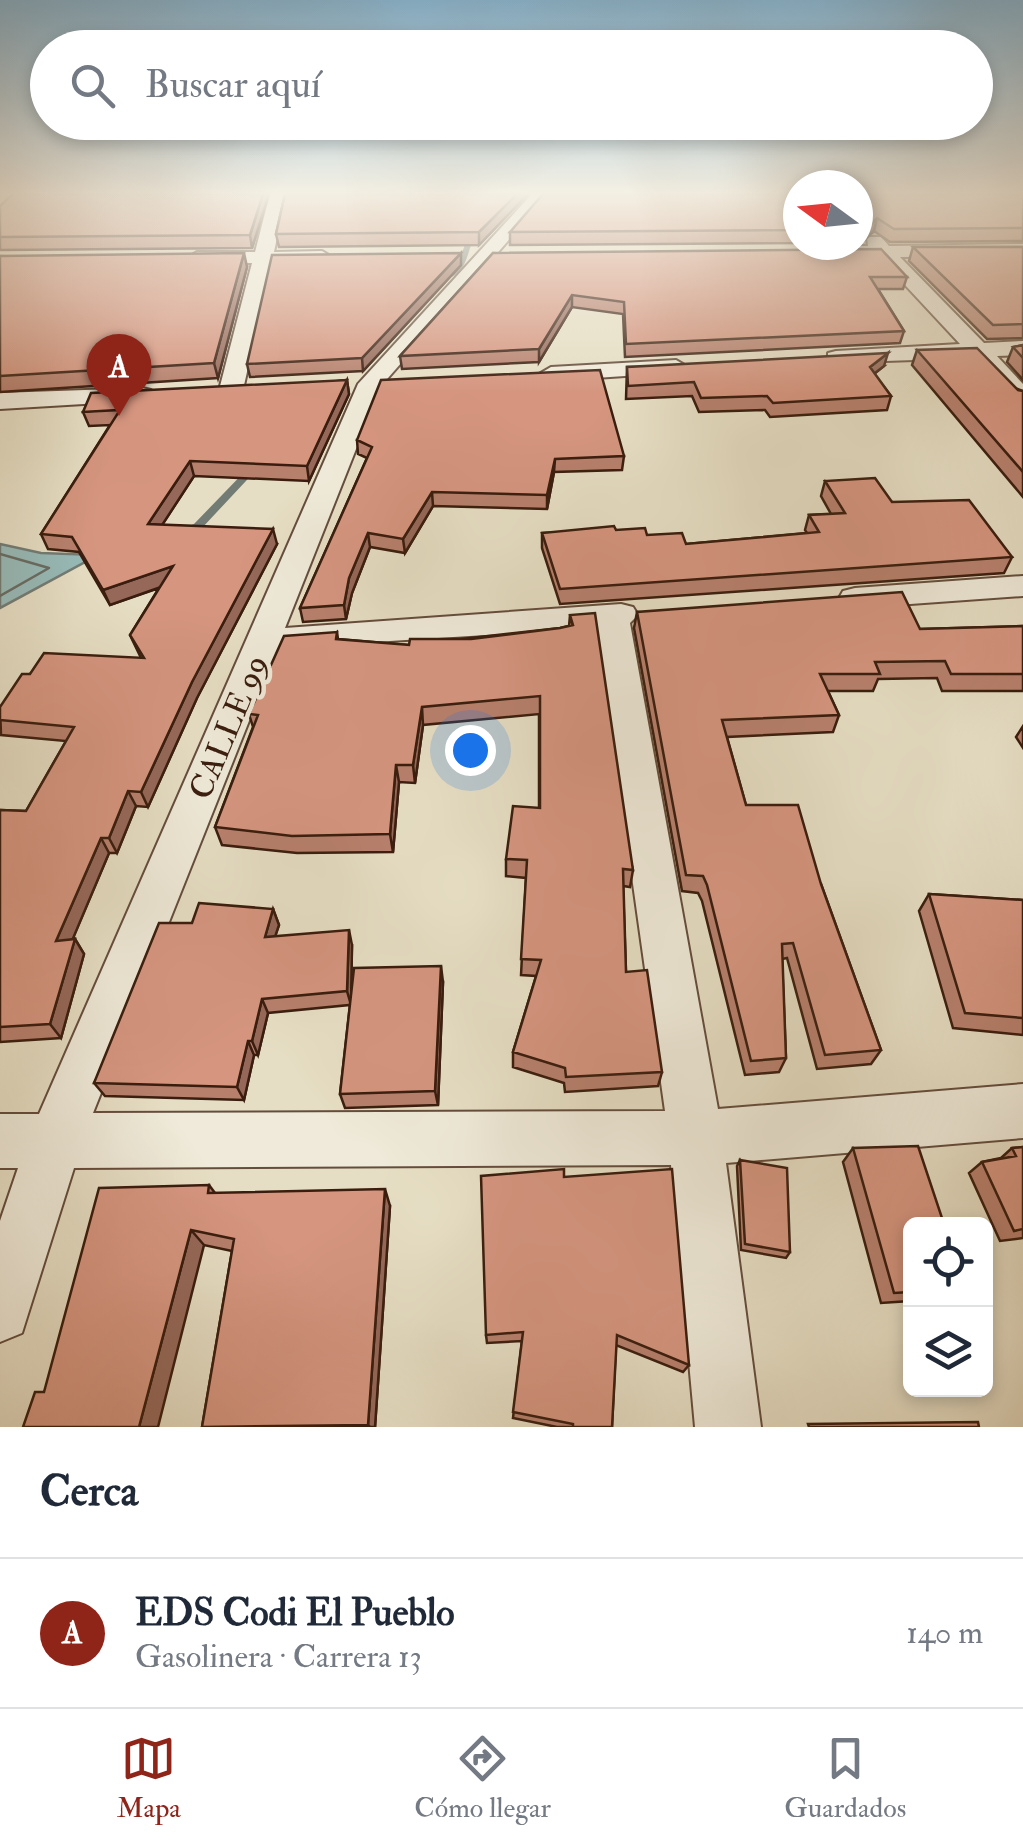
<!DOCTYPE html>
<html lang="es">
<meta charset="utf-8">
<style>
body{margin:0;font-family:"IM FELL Double Pica",serif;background:#f6f6f7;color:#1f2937}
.controls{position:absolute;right:30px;bottom:30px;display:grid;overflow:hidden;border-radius:15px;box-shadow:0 5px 15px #0003}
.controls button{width:90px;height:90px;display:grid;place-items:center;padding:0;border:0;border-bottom:2px solid #e0e1e3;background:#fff;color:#1f2937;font:50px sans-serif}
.compass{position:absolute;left:783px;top:170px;width:90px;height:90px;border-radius:50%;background:#fff;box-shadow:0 5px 15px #0003;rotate:285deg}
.you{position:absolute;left:470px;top:750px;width:35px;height:35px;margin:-25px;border:8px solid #fff;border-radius:50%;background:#1a73e8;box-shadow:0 0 0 15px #1a73e833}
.badge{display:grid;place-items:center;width:65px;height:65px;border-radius:50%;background:#8f2418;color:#fff;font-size:32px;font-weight:700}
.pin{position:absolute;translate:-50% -82px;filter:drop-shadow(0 2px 5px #0008)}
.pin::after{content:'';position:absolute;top:52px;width:35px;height:30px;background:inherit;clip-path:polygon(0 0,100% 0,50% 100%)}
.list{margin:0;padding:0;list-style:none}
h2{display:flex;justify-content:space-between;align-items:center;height:130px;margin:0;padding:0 40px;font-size:42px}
h2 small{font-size:32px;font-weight:400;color:#747a83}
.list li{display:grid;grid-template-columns:65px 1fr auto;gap:30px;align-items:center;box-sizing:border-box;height:150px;padding:0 40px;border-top:2px solid #e0e1e3}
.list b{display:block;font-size:38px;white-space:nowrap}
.list p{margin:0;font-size:32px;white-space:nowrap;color:#747a83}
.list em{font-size:32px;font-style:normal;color:#747a83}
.icon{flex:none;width:55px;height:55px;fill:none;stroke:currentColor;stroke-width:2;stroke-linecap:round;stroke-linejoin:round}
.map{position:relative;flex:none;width:1023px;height:1427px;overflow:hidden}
.search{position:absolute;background:#fff;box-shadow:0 5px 15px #0003;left:30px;right:30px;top:30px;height:110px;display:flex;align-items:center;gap:25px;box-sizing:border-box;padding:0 35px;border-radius:55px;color:#747a83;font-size:38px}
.sheet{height:280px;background:#fff}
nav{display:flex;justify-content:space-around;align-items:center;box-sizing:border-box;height:140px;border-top:2px solid #e0e1e3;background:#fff;font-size:28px;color:#747a83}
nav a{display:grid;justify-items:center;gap:5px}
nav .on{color:#8f2418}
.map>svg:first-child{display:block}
.water{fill:#97bbb9;stroke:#727c75;stroke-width:2.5}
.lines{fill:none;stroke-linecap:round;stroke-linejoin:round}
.shore{stroke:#686c64;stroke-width:2.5}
.stream{fill:#727c75;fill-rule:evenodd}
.minor-casing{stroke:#654d3c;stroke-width:4}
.minor{fill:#efead9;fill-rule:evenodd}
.wall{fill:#b7806d;stroke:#3a1d0e;stroke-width:2.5}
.shaded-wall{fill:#956859;stroke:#3a1d0e;stroke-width:2.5}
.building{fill:#d5957f;stroke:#3a1d0e;stroke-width:2.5}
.labels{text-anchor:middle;stroke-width:9;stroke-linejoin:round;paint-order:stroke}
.street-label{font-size:32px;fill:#3a1d0e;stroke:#efead9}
</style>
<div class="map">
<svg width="1023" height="1427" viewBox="0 0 1023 1427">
<rect width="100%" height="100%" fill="#e6dec4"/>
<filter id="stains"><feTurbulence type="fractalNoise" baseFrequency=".002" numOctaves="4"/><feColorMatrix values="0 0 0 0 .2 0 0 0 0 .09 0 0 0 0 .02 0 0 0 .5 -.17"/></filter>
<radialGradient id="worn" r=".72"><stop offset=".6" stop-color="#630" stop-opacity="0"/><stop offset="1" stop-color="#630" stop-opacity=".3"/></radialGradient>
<path class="water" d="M 0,544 L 41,553 L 98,555 L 0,608 Z"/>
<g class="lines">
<path class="shore" d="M 0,554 L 49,568 L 0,596"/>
<path class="stream" d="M 461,233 L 465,233 L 472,242 C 465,263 464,276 440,281 L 440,279 L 456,269 L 466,242 Z
M 255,463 L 260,466 L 258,468 L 202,528 L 186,534 L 178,534 L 178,530 L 194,524 L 252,464 Z"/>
<defs>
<path id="minor" d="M 270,194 L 286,194 L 274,252 L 322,251 L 332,257 L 322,263 L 271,263 L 243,390 L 231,397 L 219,390 L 252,263 L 197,264 L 187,258 L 197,252 L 255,252 Z
M 532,194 L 549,194 L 381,386 L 285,628 L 621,604 L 633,607 L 638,615 L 630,623 L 718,1109 L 1023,1084 L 1023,1138 L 726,1163 L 761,1427 L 695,1427 L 671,1165 L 74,1168 L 22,1333 L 0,1342 L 0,1221 L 18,1168 L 0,1168 L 0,1114 L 39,1114 L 358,384 ZM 597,628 L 665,1111 L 93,1113 L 278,648 Z
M 867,237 L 881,237 L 889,246 L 1023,244 L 1023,256 L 900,257 L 984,343 L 1023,341 L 1023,355 L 997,356 L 1023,384 L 1023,406 L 1014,403 L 972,358 L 828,363 L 828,353 L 836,351 L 960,344 L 879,257 L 832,258 L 822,252 L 832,246 L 868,246 Z
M 676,360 L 688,367 L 684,372 L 551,381 L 539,374 L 551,367 Z
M 142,388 L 151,390 L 154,395 L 151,400 L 0,409 L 0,393 Z
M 1023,576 L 1023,596 L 855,608 L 843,605 L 839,598 L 843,591 L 855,588 Z"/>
</defs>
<use href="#minor" class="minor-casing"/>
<use href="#minor" class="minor"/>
</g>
<path class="wall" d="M 13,194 L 269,194 L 252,248 L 0,250 L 0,206 Z
M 285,194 L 528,194 L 479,245 L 279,247 L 276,234 Z
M 798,194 L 798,243 L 510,245 L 510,232 Z
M 858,194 L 1023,194 L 1023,241 L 890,242 L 874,231 L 862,242 L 858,242 Z
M 913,247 L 1023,247 L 1023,338 L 987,339 L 909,261 Z
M 493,253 L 907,277 L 903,289 L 878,289 L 904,331 L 900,343 L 625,357 L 623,314 L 572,307 L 539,362 L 402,369 L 400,356 Z
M 0,256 L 247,267 L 218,378 L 0,392 Z
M 461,265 L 363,371 L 250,377 L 247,364 Z
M 1023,345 L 1023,380 L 1007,362 L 1013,347 Z
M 917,350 L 1023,391 L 1023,497 L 912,365 Z
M 884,366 L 874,374 L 891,396 L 887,410 L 770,417 L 765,410 L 699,412 L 692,396 L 626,399 L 627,367 Z
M 347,380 L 349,394 L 309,481 L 194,476 L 162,525 L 277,544 L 197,698 L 148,807 L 136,806 L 117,853 L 109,853 L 72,940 L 75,939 L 84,954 L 61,1038 L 0,1042 L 0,810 L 26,811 L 66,741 L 1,735 L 0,707 L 30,674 L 141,658 L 130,635 L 159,588 L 110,605 L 79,552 L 48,549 L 41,534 L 110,425 L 89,426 L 83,412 Z
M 357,440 L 624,456 L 622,470 L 554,472 L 547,509 L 433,506 L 405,553 L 370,547 L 352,593 L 346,619 L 303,622 L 300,608 L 367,458 L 358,454 Z
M 825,481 L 892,502 L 1012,557 L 1004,573 L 560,604 L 542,548 L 542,533 L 616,530 L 647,535 L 686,544 L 807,533 L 805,530 L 809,515 L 831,514 L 821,496 Z
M 637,612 L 920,629 L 1023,626 L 1023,691 L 942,691 L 937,678 L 878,679 L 873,691 L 828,691 L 839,715 L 833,732 L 727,737 L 746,805 L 821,884 L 881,1050 L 871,1064 L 817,1069 L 787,958 L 782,959 L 786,1058 L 779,1072 L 745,1075 L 702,901 L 698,893 L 682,891 L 634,628 Z
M 570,615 L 633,870 L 630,887 L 623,886 L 626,972 L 662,1072 L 658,1086 L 565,1092 L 564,1083 L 513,1067 L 513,1052 L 536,976 L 521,975 L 526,878 L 506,876 L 506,859 L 539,808 L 539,714 L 423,725 L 415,783 L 399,782 L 393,852 L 297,853 L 222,845 L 215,827 L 253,727 L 249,714 L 337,632 L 338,639 L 409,645 L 560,628 L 569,626 Z
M 1023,726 L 1023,748 L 1016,737 Z
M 929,894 L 1023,900 L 1023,1035 L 953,1028 L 919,911 Z
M 273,909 L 279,925 L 275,936 L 352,945 L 351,992 L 443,982 L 438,1105 L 345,1108 L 340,1094 L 350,1005 L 268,1013 L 258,1055 L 254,1055 L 244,1100 L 105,1096 L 94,1083 L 192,923 Z
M 1023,1147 L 1023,1238 L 1000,1241 L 969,1173 L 982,1162 L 1001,1158 L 1012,1148 Z
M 853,1148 L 910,1224 L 910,1301 L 881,1303 L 843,1162 Z
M 740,1160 L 790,1252 L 786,1258 L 741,1250 L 737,1166 Z
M 564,1177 L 689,1365 L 683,1372 L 616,1345 L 612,1427 L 557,1427 L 513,1418 L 522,1341 L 487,1343 L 486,1335 Z
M 209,1185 L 215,1193 L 390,1206 L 375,1427 L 202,1427 L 232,1251 L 204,1245 L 44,1392 Z"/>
<path class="shaded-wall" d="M 263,194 L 269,194 L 252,248 L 250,235 Z
M 517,194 L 528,194 L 479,245 L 479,232 Z
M 877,218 L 874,231 L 862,242 L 865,229 Z
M 244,253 L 247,267 L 218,378 L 214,363 Z
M 461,253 L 461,265 L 363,371 L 362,358 Z
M 572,295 L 572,307 L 539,362 L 539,349 Z
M 888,353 L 884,366 L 866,380 L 870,367 Z
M 347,380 L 349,394 L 309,481 L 307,466 Z
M 555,459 L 554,472 L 547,509 L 547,495 Z
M 190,461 L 194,476 L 153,539 L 148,524 Z
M 432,492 L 433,506 L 405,553 L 403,539 Z
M 273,529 L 277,544 L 197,698 L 148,807 L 141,792 L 192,682 Z
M 368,533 L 370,547 L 352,593 L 346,619 L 344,605 L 349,578 Z
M 173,566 L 178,581 L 110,605 L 103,590 Z
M 422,707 L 423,725 L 415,783 L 413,765 Z
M 396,765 L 399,782 L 393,852 L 390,834 Z
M 128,791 L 136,806 L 117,853 L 109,838 Z
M 101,838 L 109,853 L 66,955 L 56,941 Z
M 273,909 L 279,925 L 270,952 L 265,937 Z
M 349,930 L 352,945 L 351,1005 L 347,991 Z
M 75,939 L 84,954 L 61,1038 L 50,1024 Z
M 441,966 L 443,982 L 438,1105 L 435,1091 Z
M 262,999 L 268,1013 L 258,1055 L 252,1041 Z
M 248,1041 L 254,1055 L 244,1100 L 237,1087 Z
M 385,1189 L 390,1206 L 375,1427 L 370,1427 L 368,1425 Z
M 191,1230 L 204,1245 L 158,1427 L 139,1427 Z"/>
<path class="building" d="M 13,194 L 263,194 L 250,235 L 0,237 L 0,206 Z
M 285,194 L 517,194 L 479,232 L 276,234 Z
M 543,194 L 798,194 L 798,230 L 510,232 Z
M 858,194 L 1023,194 L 1023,228 L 894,229 L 877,218 L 865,229 L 858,229 Z
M 913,247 L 1023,247 L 1023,324 L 993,325 Z
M 881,249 L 907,277 L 870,277 L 904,331 L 626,344 L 624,302 L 572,295 L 539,349 L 400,356 L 493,253 Z
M 244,253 L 214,363 L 0,376 L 0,256 Z
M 461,253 L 362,358 L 247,364 L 272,255 Z
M 1023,345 L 1023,358 L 1013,347 Z
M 977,348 L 1018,390 L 1023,391 L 1023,472 L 917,350 Z
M 888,353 L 870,367 L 891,396 L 773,403 L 767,396 L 701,398 L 694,382 L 628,386 L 627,367 Z
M 600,370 L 624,456 L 555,459 L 547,495 L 432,492 L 403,539 L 368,533 L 349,578 L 344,605 L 300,608 L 372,447 L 357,440 L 381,380 Z
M 347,380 L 307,466 L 190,461 L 148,524 L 273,529 L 192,682 L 141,792 L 128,791 L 109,838 L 101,838 L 56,941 L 75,939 L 50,1024 L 0,1027 L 0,810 L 26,811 L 74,727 L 0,720 L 0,707 L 22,674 L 30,674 L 44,653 L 144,658 L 130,635 L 173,566 L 103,590 L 72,537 L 41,534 L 120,410 L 83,412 L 91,393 Z
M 875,478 L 892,502 L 969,500 L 1012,557 L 560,589 L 542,533 L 614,526 L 616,530 L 645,528 L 647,535 L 682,533 L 686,544 L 819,532 L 809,515 L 845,513 L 825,481 Z
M 902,592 L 920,629 L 1023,626 L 1023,674 L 951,674 L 945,661 L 875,662 L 880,674 L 820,674 L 839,715 L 722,720 L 746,805 L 798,805 L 821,884 L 881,1050 L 825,1055 L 793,943 L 782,944 L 786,1058 L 751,1061 L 707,885 L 703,876 L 686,875 L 637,612 Z
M 595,613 L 633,870 L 623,869 L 626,972 L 647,970 L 662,1072 L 566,1077 L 565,1068 L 513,1052 L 541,960 L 521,959 L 527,860 L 506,859 L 513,806 L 540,808 L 540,696 L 422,707 L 413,765 L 396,765 L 390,834 L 292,836 L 215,827 L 258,715 L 249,714 L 284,636 L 337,632 L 336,639 L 409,645 L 410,639 L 471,639 L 560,628 L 573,625 L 570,615 Z
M 929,894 L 1023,900 L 1023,1018 L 965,1013 Z
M 199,903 L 273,909 L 265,937 L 349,930 L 347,991 L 262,999 L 252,1041 L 248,1041 L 237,1087 L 94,1083 L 159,923 L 192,923 Z
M 441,966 L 435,1091 L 340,1094 L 354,968 Z
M 918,1146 L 944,1224 L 910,1224 L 910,1292 L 894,1293 L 853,1148 Z
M 1023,1147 L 1023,1229 L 1014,1231 L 982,1162 L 1016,1156 L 1012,1148 Z
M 740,1160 L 787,1168 L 790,1252 L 745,1244 Z
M 564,1169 L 564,1177 L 672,1169 L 689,1365 L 617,1335 L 612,1427 L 573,1427 L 573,1424 L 513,1412 L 523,1332 L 486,1335 L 481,1176 Z
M 209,1185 L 208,1193 L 385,1189 L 368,1425 L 202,1427 L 234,1239 L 191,1230 L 139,1427 L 23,1427 L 35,1392 L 44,1392 L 99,1188 Z
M 978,1422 L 979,1427 L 809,1427 L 808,1424 Z"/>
<linearGradient id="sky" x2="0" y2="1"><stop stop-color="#87b7d5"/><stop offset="0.49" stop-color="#f4f0e4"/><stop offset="1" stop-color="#f4f0e4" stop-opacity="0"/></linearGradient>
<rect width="1023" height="394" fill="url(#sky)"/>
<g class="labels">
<g class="street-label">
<text transform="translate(228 727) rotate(-67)" y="11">CALLE 99</text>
</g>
</g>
<rect width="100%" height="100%" filter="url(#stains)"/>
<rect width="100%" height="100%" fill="url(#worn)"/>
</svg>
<div class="controls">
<button><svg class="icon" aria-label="locate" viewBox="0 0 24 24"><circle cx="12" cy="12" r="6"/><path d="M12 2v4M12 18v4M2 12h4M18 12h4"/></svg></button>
<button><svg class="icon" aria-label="layers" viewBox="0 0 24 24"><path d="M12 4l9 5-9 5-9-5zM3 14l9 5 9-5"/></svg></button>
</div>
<svg class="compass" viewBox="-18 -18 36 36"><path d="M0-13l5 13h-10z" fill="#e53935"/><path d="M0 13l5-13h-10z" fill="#747a83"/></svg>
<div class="you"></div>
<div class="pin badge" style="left:119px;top:416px">A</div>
<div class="search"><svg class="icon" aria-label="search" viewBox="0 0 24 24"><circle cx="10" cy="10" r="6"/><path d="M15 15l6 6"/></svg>Buscar aquí</div>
</div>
<section class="sheet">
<h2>Cerca<small></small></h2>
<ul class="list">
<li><span class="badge">A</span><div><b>EDS Codi El Pueblo</b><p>Gasolinera · Carrera 13</p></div><em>140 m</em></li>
</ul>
</section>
<nav>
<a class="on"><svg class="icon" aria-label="map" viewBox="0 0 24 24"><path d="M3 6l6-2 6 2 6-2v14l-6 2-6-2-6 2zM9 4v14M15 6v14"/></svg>Mapa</a>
<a><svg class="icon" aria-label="directions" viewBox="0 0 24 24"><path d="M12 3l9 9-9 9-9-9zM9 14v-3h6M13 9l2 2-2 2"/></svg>Cómo llegar</a>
<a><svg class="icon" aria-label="saved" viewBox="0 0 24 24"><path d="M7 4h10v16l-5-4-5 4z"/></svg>Guardados</a>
</nav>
